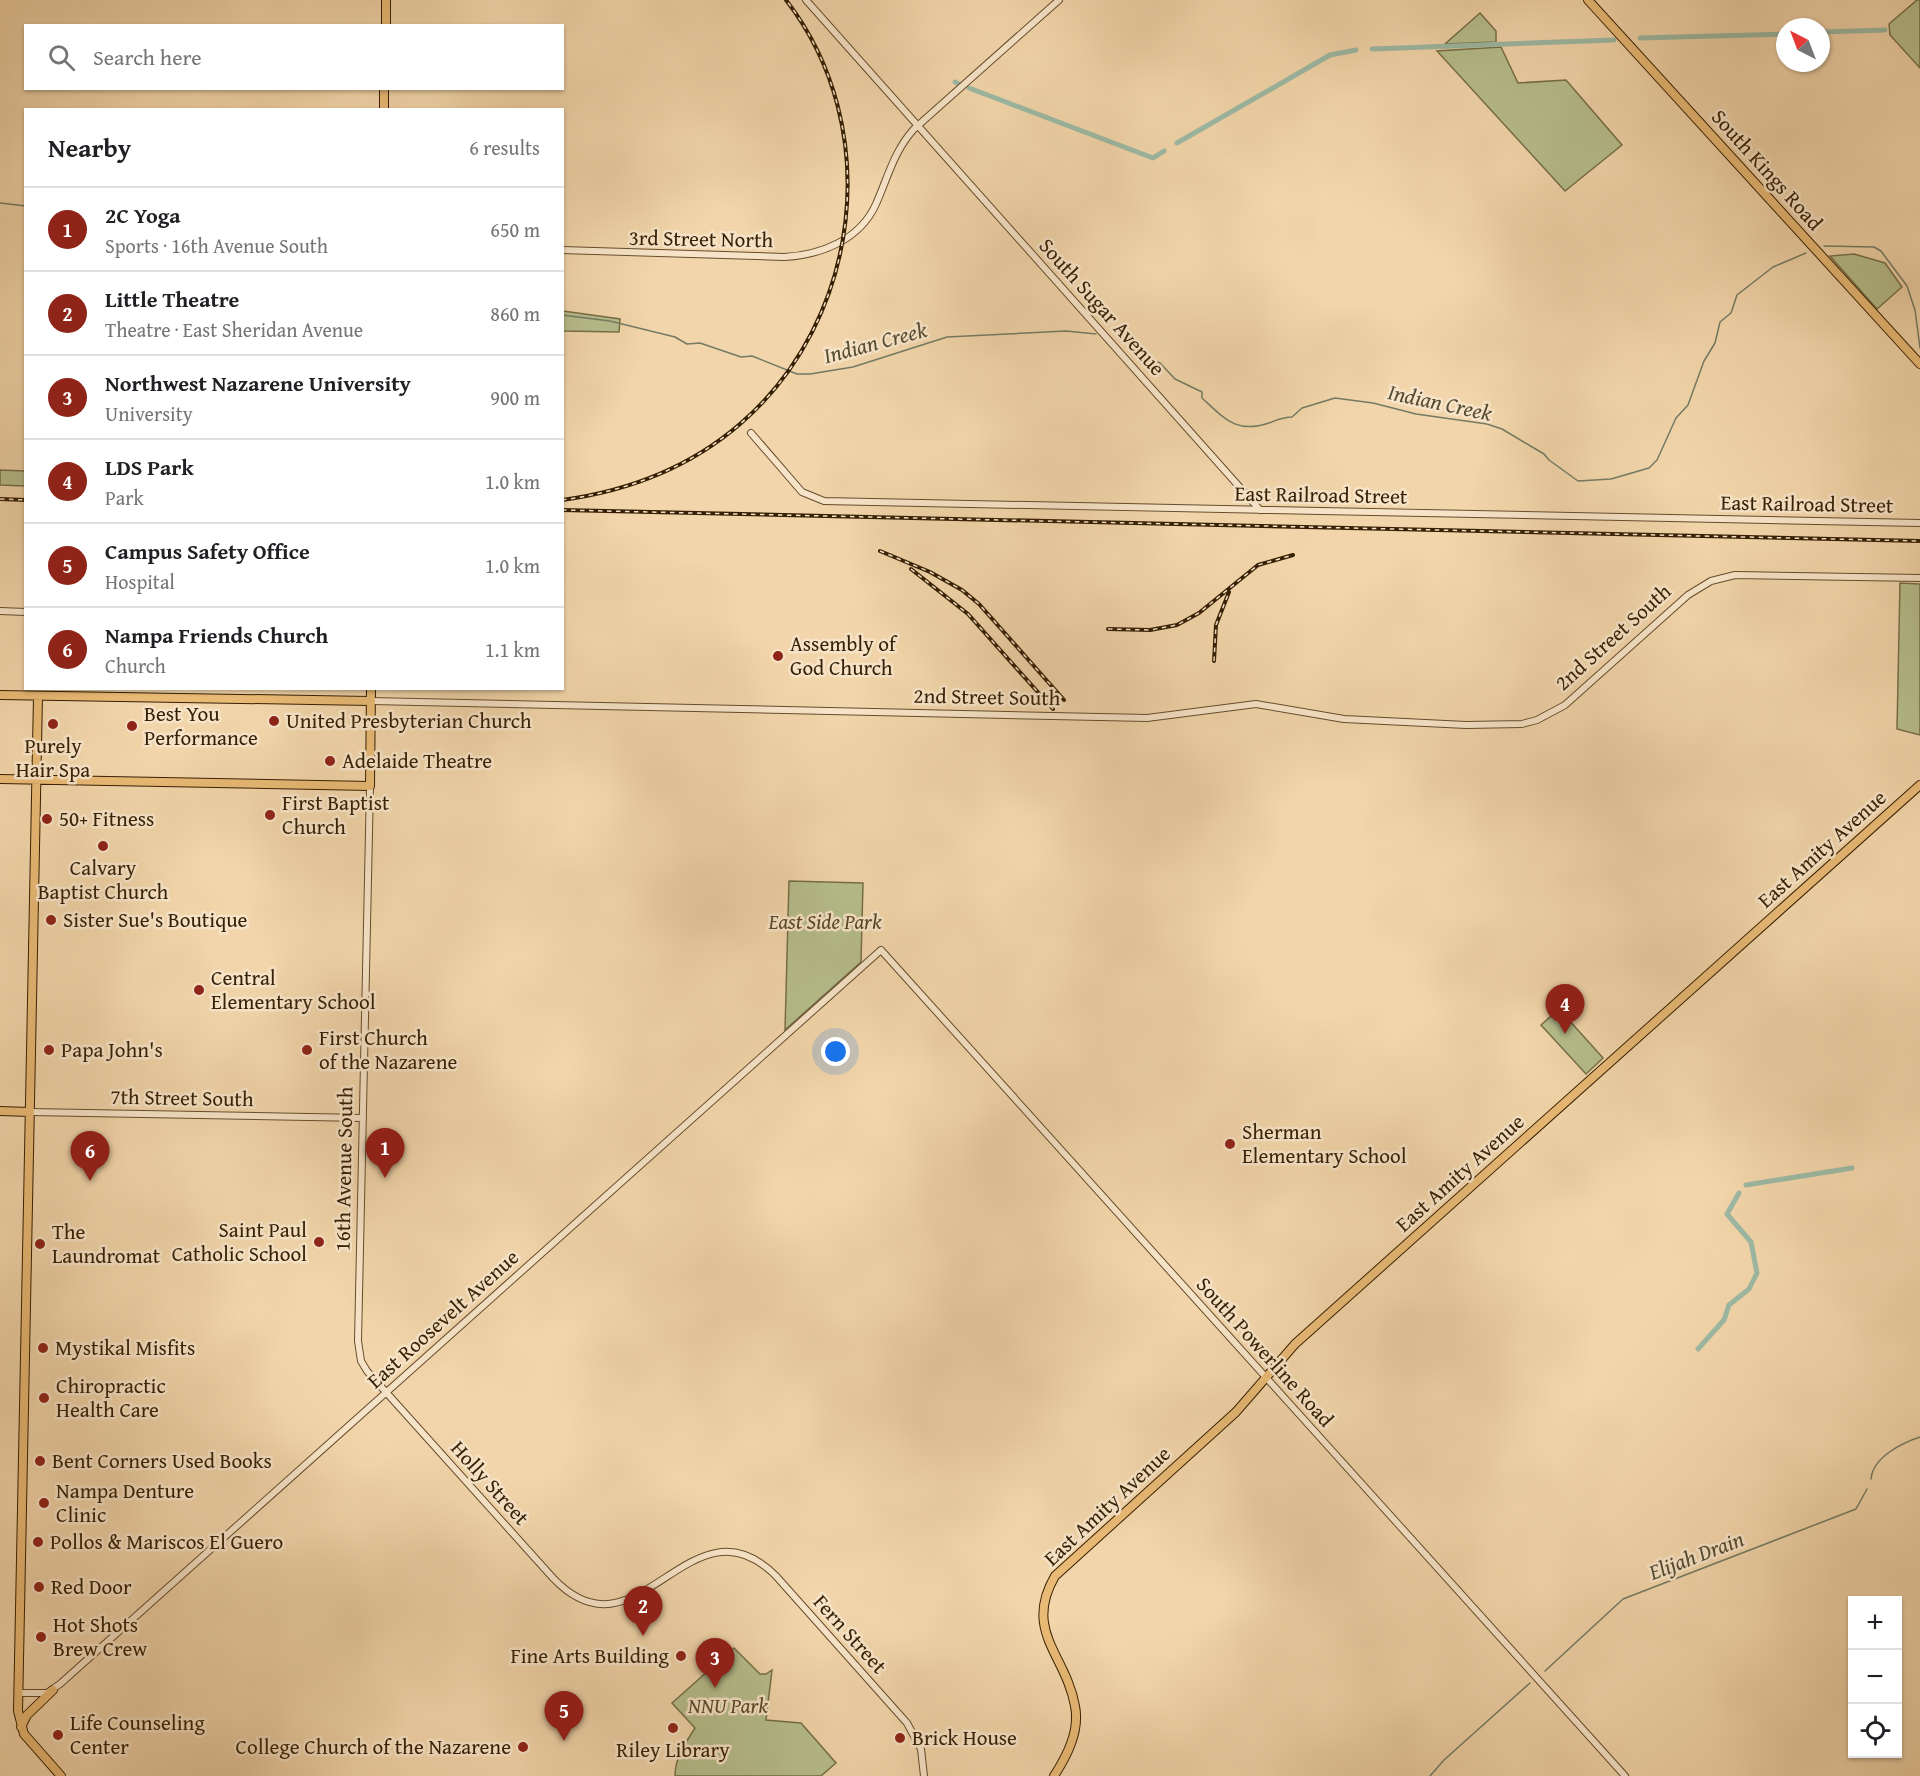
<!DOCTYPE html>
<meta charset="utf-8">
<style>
body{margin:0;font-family:"Gentium Book Plus",serif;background:#f6f6f6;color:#202124}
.controls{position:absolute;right:18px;bottom:18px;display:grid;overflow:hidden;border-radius:0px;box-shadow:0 2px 4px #0004}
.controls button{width:54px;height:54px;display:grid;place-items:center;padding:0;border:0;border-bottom:2px solid #e0e0e0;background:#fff;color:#202124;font:30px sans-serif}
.compass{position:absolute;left:1776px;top:18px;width:54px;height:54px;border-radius:50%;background:#fff;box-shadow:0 2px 4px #0004;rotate:318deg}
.you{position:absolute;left:836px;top:1052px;width:21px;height:21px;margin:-15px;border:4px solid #fff;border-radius:50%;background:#1a73e8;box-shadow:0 0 0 9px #1a73e833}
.badge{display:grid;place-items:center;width:39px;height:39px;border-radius:50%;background:#8f2418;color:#fff;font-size:20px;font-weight:700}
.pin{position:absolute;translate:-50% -50px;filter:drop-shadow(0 2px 3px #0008)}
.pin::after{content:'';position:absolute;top:32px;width:21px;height:18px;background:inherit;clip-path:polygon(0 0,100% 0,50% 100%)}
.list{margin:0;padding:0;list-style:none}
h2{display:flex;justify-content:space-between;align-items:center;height:78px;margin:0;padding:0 24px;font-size:26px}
h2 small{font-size:20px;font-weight:400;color:#757577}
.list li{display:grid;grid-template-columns:39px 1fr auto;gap:18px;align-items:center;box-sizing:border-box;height:84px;padding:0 24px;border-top:2px solid #e0e0e0}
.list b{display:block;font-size:22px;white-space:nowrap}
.list p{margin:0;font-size:20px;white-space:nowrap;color:#757577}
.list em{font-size:20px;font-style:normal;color:#757577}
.icon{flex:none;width:33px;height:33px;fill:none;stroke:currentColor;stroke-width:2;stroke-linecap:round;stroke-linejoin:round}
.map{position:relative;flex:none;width:1920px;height:1776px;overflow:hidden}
.search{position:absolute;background:#fff;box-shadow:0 2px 4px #0004;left:24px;top:24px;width:540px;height:66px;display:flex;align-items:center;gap:15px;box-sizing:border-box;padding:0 21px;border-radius:0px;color:#757577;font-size:22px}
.panel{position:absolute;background:#fff;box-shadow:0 2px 4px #0004;left:24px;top:108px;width:540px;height:582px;border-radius:0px}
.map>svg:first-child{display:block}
.green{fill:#b6be8c;stroke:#766e48;stroke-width:1.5}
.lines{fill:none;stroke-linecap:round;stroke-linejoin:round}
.stream{stroke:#737b64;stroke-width:1.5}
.canal{stroke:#9cb9a4;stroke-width:5}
.minor-casing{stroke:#654c2d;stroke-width:8}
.major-casing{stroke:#361f03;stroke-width:10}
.minor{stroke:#f7e4c8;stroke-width:6}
.major{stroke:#e9ba75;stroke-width:8}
.rail-casing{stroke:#361f03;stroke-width:4}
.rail{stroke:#f7e4c8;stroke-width:1.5;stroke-dasharray:4.5;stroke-linecap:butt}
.poi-dot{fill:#8f2418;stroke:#f7e4c8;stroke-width:2}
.labels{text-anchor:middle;stroke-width:5;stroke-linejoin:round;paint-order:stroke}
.street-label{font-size:21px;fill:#361f03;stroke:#f7e4c8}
.poi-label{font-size:21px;fill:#361f03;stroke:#f7e4c8;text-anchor:start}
.park-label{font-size:21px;font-style:italic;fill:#564725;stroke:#f7e4c8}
.water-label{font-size:22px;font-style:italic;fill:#554d33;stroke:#f7e4c8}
</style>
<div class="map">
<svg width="1920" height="1776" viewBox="0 0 1920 1776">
<rect width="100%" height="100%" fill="#f2d5aa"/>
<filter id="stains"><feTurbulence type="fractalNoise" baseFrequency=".00333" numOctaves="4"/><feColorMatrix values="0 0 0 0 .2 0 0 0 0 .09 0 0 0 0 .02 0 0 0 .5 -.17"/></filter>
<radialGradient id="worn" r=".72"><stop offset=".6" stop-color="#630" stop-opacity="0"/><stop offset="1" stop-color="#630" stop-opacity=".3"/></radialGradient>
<path class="green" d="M 1917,0 L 1920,0 L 1920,68 L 1890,35 L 1889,24 Z
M 1480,13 L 1496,31 L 1496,42 L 1445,44 Z
M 1501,47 L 1518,83 L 1566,80 L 1622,145 L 1565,191 L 1437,51 Z
M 1854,254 L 1885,263 L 1902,287 L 1877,309 L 1830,256 Z
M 563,311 L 620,319 L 619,332 L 563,331 Z
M 0,470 L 25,471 L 25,486 L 0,485 Z
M 1900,583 L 1920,584 L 1920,735 L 1897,729 Z
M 789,881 L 863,883 L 861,962 L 785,1030 Z
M 1559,1009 L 1603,1058 L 1586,1074 L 1541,1025 Z
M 734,1648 L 760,1674 L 766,1674 L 772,1670 L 766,1720 L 801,1723 L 836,1763 L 821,1776 L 675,1776 C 675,1757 685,1744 695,1728 L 672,1703 Z"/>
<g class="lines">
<path class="stream" d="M 0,203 L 26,206
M 1824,246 L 1874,247 L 1881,251 L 1907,286 L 1915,310 L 1920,348
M 562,315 L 610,321 L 675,337 L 687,344 L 700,343 L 741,357 L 752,356 L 797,374 L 810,374 L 853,367 L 947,337 L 1066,331 L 1096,334
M 1117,332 L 1139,344 L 1146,357 L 1160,363 L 1175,379 L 1202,392 L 1202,398 C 1225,419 1236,434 1269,423 C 1277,420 1283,417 1292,417 L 1302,408 L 1335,398 L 1373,403 L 1416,414 L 1487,424 L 1502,429 L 1544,454 L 1549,460 L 1578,481 L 1611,479 L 1649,468 L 1657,460 L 1676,418 L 1688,405 L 1704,361 L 1715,343 L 1720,322 L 1731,313 L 1737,295 L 1773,267 L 1806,253
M 1871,1479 C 1873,1457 1902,1443 1920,1437
M 1545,1671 L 1623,1599 L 1856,1509 L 1867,1489
M 1430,1776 L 1444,1760 L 1530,1683"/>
<path class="canal" d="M 1821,32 L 1885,30
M 1640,38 L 1785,34
M 1372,49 L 1614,40
M 955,82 L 959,84
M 969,88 L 1153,158 L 1164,151
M 1177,143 L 1330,55 L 1356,50
M 1746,1185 L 1852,1168
M 1698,1349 L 1724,1320 L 1729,1305 L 1749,1289 L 1757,1273 L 1751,1242 L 1727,1214 L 1739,1193"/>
<defs>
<path id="minor" d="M 806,0 L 1260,510
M 562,250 L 784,257 C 821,255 860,240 876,204 C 888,177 894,151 914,129 L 1059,0
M 751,433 L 802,492 L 824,501 L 1920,523
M 0,611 L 26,612
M 371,701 L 1147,718 L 1256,704 L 1344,719 L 1466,725 L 1522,724 L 1537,720 L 1565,705 L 1688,595 L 1711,581 L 1735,575 L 1920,578
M 370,786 L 358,1341 L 361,1361 L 367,1371 L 553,1578 C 638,1668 690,1490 776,1576 L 907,1723 L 921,1749 L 924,1776
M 30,1112 L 363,1118
M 19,1693 L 47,1693 L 60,1684 L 881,950 L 1625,1776"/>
<path id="major" d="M 1588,0 L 1920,364
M 386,26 L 386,0
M 384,110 L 384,88
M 0,695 L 371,701
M 38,696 L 18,1711 L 24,1734 L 61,1776
M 0,779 L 370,786 L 371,688
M 0,1111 L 30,1112
M 21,1727 L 27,1715 L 53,1690
M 1054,1776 C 1067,1756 1080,1731 1075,1706 C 1066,1655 1023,1631 1055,1576 L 1236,1412 L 1295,1344 L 1920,785"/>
</defs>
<use href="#minor" class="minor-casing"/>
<use href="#major" class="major-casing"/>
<use href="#minor" class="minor"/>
<use href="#major" class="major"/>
<defs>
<path id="rail" d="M 0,499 L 26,500
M 562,500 C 628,491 689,468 740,424 C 861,320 885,128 786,0
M 562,510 L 1920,541
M 880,551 L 930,572 L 962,590 L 979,604 L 1064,700
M 911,569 L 968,614 L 1053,709
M 1108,629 L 1150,630 L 1177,625 L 1199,613 L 1258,565 L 1293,555
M 1214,661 L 1216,625 L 1229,592"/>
</defs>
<use href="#rail" class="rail-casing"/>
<use href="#rail" class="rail"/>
</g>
<g class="poi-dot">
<circle cx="778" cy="656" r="6"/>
<circle cx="274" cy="721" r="6"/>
<circle cx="53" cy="724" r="6"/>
<circle cx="132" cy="726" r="6"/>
<circle cx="330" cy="761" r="6"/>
<circle cx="270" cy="815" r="6"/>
<circle cx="47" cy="819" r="6"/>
<circle cx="103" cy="846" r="6"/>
<circle cx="51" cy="920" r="6"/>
<circle cx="199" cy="990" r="6"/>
<circle cx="49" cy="1050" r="6"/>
<circle cx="307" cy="1050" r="6"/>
<circle cx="1230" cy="1144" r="6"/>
<circle cx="319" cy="1242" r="6"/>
<circle cx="40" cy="1244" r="6"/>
<circle cx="43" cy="1348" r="6"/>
<circle cx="44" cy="1398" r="6"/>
<circle cx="40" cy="1461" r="6"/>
<circle cx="44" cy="1503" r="6"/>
<circle cx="38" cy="1542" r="6"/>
<circle cx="39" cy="1587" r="6"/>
<circle cx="41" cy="1637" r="6"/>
<circle cx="681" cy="1656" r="6"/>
<circle cx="673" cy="1728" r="6"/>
<circle cx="58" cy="1735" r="6"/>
<circle cx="900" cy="1738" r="6"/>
<circle cx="523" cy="1747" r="6"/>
</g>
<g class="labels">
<g class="street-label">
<text transform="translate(1767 170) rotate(48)" y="7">South Kings Road</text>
<text transform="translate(701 239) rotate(1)" y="7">3rd Street North</text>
<text transform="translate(1102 307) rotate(48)" y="7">South Sugar Avenue</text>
<text transform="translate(1321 495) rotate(1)" y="7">East Railroad Street</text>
<text transform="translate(1807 504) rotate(1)" y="7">East Railroad Street</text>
<text transform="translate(1613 637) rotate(-42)" y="7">2nd Street South</text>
<text transform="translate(987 697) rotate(1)" y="7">2nd Street South</text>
<text transform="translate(1822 849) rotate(-42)" y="7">East Amity Avenue</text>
<text transform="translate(182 1098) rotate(1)" y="7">7th Street South</text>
<text transform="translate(344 1169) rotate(-89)" y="7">16th Avenue South</text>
<text transform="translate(1460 1173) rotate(-42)" y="7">East Amity Avenue</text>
<text transform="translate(443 1319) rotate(-42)" y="7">East Roosevelt Avenue</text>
<text transform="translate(1265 1352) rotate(48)" y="7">South Powerline Road</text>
<text transform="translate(490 1483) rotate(48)" y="7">Holly Street</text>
<text transform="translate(1107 1506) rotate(-43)" y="7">East Amity Avenue</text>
<text transform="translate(850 1634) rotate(48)" y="7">Fern Street</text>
</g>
<g class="poi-label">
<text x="790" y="651">Assembly of<tspan x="790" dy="24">God Church</tspan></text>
<text x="144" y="721">Best You<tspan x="144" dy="24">Performance</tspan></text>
<text x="286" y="728">United Presbyterian Church</text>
<text x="53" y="753" text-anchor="middle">Purely<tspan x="53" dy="24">Hair Spa</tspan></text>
<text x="342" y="768">Adelaide Theatre</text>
<text x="282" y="810">First Baptist<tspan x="282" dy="24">Church</tspan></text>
<text x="59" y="826">50+ Fitness</text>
<text x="103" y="875" text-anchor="middle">Calvary<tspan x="103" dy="24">Baptist Church</tspan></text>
<text x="63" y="927">Sister Sue's Boutique</text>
<text x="211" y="985">Central<tspan x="211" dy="24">Elementary School</tspan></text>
<text x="319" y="1045">First Church<tspan x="319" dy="24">of the Nazarene</tspan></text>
<text x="61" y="1057">Papa John's</text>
<text x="1242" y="1139">Sherman<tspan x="1242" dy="24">Elementary School</tspan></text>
<text x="307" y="1237" text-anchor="end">Saint Paul<tspan x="307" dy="24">Catholic School</tspan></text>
<text x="52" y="1239">The<tspan x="52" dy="24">Laundromat</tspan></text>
<text x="55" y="1355">Mystikal Misfits</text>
<text x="56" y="1393">Chiropractic<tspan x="56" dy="24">Health Care</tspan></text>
<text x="52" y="1468">Bent Corners Used Books</text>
<text x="56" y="1498">Nampa Denture<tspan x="56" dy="24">Clinic</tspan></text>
<text x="50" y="1549">Pollos &amp; Mariscos El Guero</text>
<text x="51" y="1594">Red Door</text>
<text x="53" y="1632">Hot Shots<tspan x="53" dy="24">Brew Crew</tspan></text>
<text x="669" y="1663" text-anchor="end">Fine Arts Building</text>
<text x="70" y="1730">Life Counseling<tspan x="70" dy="24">Center</tspan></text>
<text x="912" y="1745">Brick House</text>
<text x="511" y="1754" text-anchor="end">College Church of the Nazarene</text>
<text x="673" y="1757" text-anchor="middle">Riley Library</text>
</g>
<g class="park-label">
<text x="825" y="929">East Side Park</text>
<text x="728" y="1713">NNU Park</text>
</g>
<g class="water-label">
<text transform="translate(875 342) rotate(-15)" y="8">Indian Creek</text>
<text transform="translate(1440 402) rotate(12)" y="8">Indian Creek</text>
<text transform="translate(1696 1555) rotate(-21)" y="8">Elijah Drain</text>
</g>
</g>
<rect width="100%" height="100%" filter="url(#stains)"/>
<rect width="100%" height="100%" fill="url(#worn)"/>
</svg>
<div class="controls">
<button>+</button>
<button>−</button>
<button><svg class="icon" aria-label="locate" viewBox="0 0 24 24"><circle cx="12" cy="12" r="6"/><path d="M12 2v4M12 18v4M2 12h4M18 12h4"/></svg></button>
</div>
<svg class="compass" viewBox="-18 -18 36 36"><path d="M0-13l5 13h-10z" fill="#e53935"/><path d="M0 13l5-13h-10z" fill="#757577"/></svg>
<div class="you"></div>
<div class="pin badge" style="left:385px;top:1178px">1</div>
<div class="pin badge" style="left:643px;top:1636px">2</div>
<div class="pin badge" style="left:715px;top:1688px">3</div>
<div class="pin badge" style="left:1565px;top:1034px">4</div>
<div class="pin badge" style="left:564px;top:1741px">5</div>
<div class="pin badge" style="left:90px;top:1181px">6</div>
<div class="search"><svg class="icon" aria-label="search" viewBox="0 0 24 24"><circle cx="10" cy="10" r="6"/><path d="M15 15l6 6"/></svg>Search here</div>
<section class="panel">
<h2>Nearby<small>6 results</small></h2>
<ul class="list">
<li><span class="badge">1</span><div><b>2C Yoga</b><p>Sports · 16th Avenue South</p></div><em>650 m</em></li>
<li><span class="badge">2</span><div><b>Little Theatre</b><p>Theatre · East Sheridan Avenue</p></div><em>860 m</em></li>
<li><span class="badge">3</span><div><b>Northwest Nazarene University</b><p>University</p></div><em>900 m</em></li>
<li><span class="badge">4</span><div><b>LDS Park</b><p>Park</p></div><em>1.0 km</em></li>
<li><span class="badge">5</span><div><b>Campus Safety Office</b><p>Hospital</p></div><em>1.0 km</em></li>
<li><span class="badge">6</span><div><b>Nampa Friends Church</b><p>Church</p></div><em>1.1 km</em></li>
</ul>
</section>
</div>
